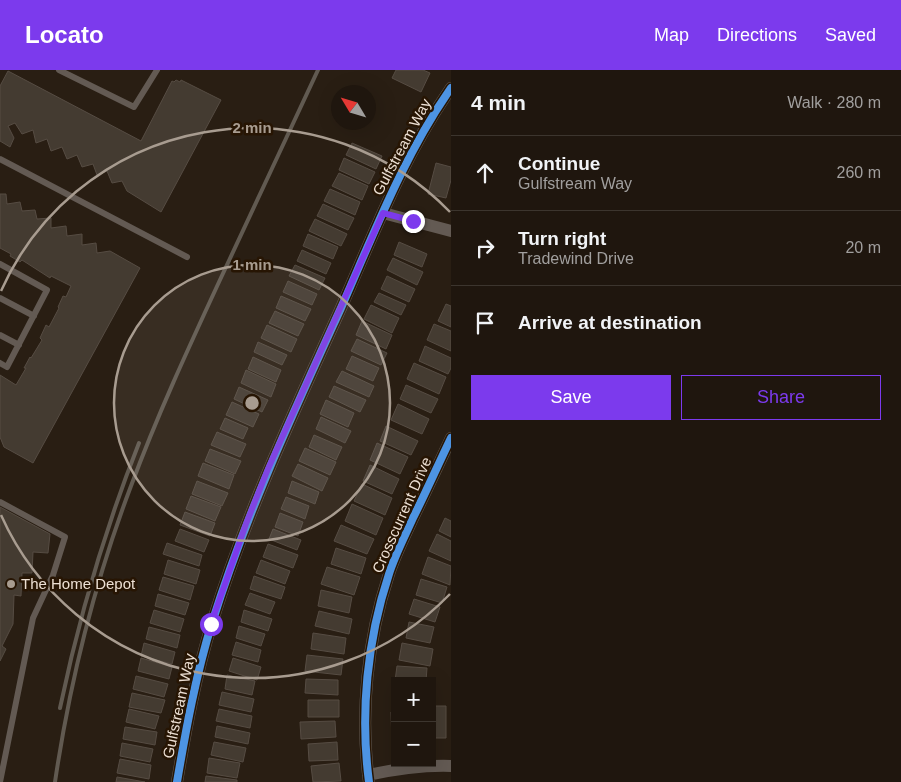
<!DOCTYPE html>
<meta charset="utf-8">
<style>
body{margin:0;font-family:Arial,sans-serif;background:#2c231c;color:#f1f3f6}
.controls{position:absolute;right:15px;bottom:15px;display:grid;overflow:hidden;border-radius:0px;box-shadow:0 5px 20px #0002}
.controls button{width:45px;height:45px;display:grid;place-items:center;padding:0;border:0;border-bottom:1px solid #3c352e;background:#1f160e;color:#f1f3f6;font:25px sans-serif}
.compass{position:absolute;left:331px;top:15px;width:45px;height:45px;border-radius:50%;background:#1f160e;box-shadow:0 5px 20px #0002;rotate:308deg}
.stop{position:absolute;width:15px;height:15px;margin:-11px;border:4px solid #7c3aed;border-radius:50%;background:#fff}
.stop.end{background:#7c3aed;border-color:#fff;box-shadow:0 1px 5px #0008}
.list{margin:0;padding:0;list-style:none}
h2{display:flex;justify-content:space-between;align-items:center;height:65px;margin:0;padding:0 20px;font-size:21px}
h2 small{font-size:16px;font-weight:400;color:#a19f9e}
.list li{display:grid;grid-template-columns:32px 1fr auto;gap:15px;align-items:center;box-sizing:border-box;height:75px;padding:0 20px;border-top:1px solid #3c352e}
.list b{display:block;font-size:19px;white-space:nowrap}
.list p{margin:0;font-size:16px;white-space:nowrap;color:#a19f9e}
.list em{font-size:16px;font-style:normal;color:#a19f9e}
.actions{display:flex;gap:10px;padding:15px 20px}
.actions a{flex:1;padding:11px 0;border:1px solid #7c3aed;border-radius:0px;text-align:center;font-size:18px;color:#7c3aed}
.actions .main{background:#7c3aed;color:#fff}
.icon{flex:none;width:28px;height:28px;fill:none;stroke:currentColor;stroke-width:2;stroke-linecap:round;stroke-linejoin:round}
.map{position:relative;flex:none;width:451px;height:712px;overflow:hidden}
header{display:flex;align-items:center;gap:30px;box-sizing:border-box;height:70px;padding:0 25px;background:#7c3aed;color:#fff}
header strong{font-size:24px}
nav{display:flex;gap:28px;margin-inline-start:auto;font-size:18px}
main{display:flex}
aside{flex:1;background:#1f160e}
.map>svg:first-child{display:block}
.building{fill:#443b31;stroke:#564c43}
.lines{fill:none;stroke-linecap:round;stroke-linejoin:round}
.lane{stroke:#635a53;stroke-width:6}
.street{stroke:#635a53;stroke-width:12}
.rail{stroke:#615a51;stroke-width:4}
.cycleway-casing{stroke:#271503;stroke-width:11}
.cycleway{stroke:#4d94e3;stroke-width:8}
.route{stroke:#7c3aed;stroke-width:6}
.ring{fill:none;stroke:#a89c90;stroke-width:2.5}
.poi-dot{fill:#a89c90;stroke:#271503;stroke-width:2}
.labels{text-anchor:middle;stroke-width:5;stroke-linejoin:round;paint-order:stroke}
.street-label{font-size:15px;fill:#ede0d4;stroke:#271503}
.poi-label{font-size:15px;fill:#ede0d4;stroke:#271503;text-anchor:start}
.centre{fill:#a89c90;stroke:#271503;stroke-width:2.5}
.ring-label{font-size:15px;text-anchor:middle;font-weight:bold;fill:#a89c90;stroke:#271503;stroke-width:5;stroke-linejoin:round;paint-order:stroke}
</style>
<header>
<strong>Locato</strong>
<nav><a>Map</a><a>Directions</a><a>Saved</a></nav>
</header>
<main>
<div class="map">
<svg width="451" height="712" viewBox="0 0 451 712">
<rect width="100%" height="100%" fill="#291e13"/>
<path class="building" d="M 396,0 L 423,0 L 430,3 L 421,22 L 392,8 Z
M 8,1 L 141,71 L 172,11 L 174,12 L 176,10 L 180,12 L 181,10 L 221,30 L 161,142 L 127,121 L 122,111 L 112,113 L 107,101 L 97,105 L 93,94 L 82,97 L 77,85 L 67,89 L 62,77 L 51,81 L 47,69 L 36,73 L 33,60 L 22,64 L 15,53 L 8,56 L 14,68 L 10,77 L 0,71 L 0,16 Z
M 352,73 L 382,86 L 376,99 L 346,85 Z
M 344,88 L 375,102 L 369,114 L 339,100 Z
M 436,93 L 451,97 L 451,110 L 446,128 L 428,124 Z
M 339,103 L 368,116 L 362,130 L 332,116 Z
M 330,119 L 360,132 L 355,145 L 324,131 Z
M 0,124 L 6,124 L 7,134 L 20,132 L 22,141 L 35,140 L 37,149 L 51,148 L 51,158 L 66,156 L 67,166 L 82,164 L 82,175 L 96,173 L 97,183 L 110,181 L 140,198 L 33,393 L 4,377 L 0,367 L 0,305 L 16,315 L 26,298 L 24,298 L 30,287 L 31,288 L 42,270 L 40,268 L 46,255 L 49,257 L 59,238 L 58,237 L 63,226 L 66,227 L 71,216 L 51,206 L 50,208 L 22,190 L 20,192 L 10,186 L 11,184 L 0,178 Z
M 323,134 L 354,148 L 348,160 L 317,146 Z
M 315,149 L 347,164 L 341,176 L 309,161 Z
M 308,164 L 338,177 L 333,189 L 303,176 Z
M 399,172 L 427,184 L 422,197 L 394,185 Z
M 302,180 L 331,193 L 326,204 L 297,191 Z
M 393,188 L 423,202 L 417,215 L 387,200 Z
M 295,195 L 325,208 L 319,220 L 289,206 Z
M 387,206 L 415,219 L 409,232 L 381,219 Z
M 288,211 L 317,224 L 312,235 L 283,222 Z
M 379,223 L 406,235 L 401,245 L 374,232 Z
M 281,226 L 311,239 L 305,251 L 276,238 Z
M 446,234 L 451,236 L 451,257 L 438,251 Z
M 371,235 L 399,248 L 392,263 L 364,249 Z
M 275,241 L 304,254 L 298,266 L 269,253 Z
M 362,251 L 392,265 L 386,279 L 356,265 Z
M 434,254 L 451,261 L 451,281 L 427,270 Z
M 267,255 L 297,269 L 291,282 L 261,268 Z
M 357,269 L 387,283 L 381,295 L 351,281 Z
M 258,272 L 287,285 L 282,295 L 254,282 Z
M 425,276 L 451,288 L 451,298 L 448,304 L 419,291 Z
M 352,286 L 379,298 L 373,311 L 346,299 Z
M 253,287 L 281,300 L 276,312 L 248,299 Z
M 414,293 L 446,307 L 439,324 L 407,309 Z
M 246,300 L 276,314 L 271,327 L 241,313 Z
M 342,301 L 374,316 L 369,327 L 336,312 Z
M 406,315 L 438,329 L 431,343 L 400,329 Z
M 334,316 L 366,330 L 360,342 L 329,327 Z
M 239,317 L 268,330 L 262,342 L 234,329 Z
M 326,330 L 354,343 L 348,357 L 320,344 Z
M 232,332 L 259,344 L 253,357 L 226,345 Z
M 398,334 L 429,349 L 422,364 L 391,350 Z
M 321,347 L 351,361 L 345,373 L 316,359 Z
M 225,348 L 248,358 L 243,369 L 220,359 Z
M 386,356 L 418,371 L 411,385 L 380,371 Z
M 217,362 L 246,374 L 240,387 L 211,375 Z
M 314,365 L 342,377 L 336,390 L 309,377 Z
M 377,373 L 408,387 L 400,404 L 370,390 Z
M 305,378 L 336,392 L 330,405 L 299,391 Z
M 210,379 L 241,391 L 235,404 L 205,391 Z
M 203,393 L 234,405 L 229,419 L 198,406 Z
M 298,394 L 328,408 L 322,421 L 292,406 Z
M 370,395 L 399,409 L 392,424 L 363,411 Z
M 197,411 L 228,423 L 222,436 L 192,424 Z
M 292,411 L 319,422 L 315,434 L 288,423 Z
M 362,414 L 392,428 L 385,445 L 354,431 Z
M 191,426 L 221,437 L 215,451 L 186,439 Z
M 286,427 L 309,436 L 305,449 L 281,439 Z
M 352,434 L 383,448 L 376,465 L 345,451 Z
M 0,437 L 50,464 L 48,483 L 33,482 L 32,503 L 22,503 L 21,526 L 14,525 L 13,554 L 2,576 L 6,579 L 0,591 Z
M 185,442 L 215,453 L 210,466 L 180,455 Z
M 280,443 L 303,452 L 298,466 L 275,457 Z
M 445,448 L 451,451 L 451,467 L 439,461 Z
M 341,455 L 374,469 L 367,484 L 334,471 Z
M 180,459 L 209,470 L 204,482 L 175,471 Z
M 273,459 L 301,470 L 297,480 L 269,469 Z
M 437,464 L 451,471 L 451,491 L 429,481 Z
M 167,473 L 202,485 L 199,496 L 163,484 Z
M 268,474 L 298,485 L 293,498 L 263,487 Z
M 336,478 L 366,488 L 361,504 L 331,494 Z
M 428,487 L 451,496 L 450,515 L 422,504 Z
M 168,490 L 200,500 L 196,514 L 164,504 Z
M 261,490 L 290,501 L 285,514 L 256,503 Z
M 327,497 L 360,507 L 354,525 L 321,514 Z
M 254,506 L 285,517 L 281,529 L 250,519 Z
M 163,507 L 194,516 L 190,530 L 159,520 Z
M 421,509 L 447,517 L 442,533 L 416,525 Z
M 321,520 L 352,527 L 349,543 L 318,536 Z
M 250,523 L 275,532 L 270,544 L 245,535 Z
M 158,524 L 189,533 L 185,545 L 155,536 Z
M 414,529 L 440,537 L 435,552 L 409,544 Z
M 154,540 L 184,549 L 180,562 L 150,553 Z
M 244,540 L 272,549 L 268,561 L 241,552 Z
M 319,541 L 352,549 L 349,564 L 315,556 Z
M 409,552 L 434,557 L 430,573 L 406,568 Z
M 239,556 L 265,564 L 261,576 L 236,568 Z
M 149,557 L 180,565 L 177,578 L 146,569 Z
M 313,563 L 346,568 L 344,584 L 311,579 Z
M 236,572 L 261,580 L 258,592 L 232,585 Z
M 144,573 L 175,582 L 172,594 L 141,586 Z
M 402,573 L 433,579 L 430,596 L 399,590 Z
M 307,585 L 343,589 L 341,605 L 305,601 Z
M 141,588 L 172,597 L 169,609 L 138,601 Z
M 233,588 L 261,597 L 257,610 L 229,601 Z
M 397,596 L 427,598 L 426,611 L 395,611 Z
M 227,605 L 255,611 L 252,625 L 225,619 Z
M 136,606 L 168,614 L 164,627 L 133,619 Z
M 306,609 L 338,610 L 338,625 L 305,623 Z
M 222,622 L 254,629 L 251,642 L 219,635 Z
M 132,623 L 165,630 L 161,643 L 129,637 Z
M 308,630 L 339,630 L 339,647 L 308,647 Z
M 432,636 L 446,636 L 446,668 L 432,668 Z
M 129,639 L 159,646 L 155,659 L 126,652 Z
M 219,639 L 252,646 L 250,658 L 216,651 Z
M 391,642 L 395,642 L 395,673 L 392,673 Z
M 335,651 L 336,667 L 301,669 L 300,652 Z
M 217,656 L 250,663 L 248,674 L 215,667 Z
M 125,657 L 157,662 L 155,675 L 123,669 Z
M 214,672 L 246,678 L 243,692 L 211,685 Z
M 337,672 L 338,690 L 309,691 L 308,674 Z
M 122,673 L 153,679 L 150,692 L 120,686 Z
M 209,688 L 240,693 L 237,708 L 207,703 Z
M 120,689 L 151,695 L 149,709 L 117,703 Z
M 339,693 L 341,711 L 313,712 L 311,696 Z
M 206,706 L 237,710 L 237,712 L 205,712 Z
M 117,707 L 145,712 L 116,712 Z"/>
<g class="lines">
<path class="lane" d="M 59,0 L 134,37 L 157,0
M 0,89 L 187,187
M 0,194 L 47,220 L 7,297 L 0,293
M 0,228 L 34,246
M 0,265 L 19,275
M 0,432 L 65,467 L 53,505 L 33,548 L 0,712"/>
<path class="street" d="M 383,143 L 451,161
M 368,705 C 396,699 422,695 451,696
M 177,712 C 186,659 196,604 212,553 C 246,444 294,341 341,238 C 374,163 404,85 451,18
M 369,712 C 360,644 367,570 389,504 C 395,485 405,466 413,448 C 426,422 438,395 451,368"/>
<path class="rail" d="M 60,638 C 79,547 105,459 139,373
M 55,712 C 70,611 95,511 131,416 C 157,346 188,279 219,212 C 252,141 285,71 318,0"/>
<defs>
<path id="cycleway" d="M 177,712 C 186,659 196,604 212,553 C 246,444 294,341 341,238 C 374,163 404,85 451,18
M 369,712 C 360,644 367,570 389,504 C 395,485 405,466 413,448 C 426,422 438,395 451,368"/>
</defs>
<use href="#cycleway" class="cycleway-casing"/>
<use href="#cycleway" class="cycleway"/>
</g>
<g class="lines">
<path class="route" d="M 211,554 L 246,454 L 268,399 L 383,143 L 413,151"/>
</g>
<circle cx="252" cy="333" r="138" fill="#a89c90" fill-opacity=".12"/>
<g class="ring">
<circle cx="252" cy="333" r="138"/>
<path d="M450 524A275 275 0 0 1 1 445M1 221A275 275 0 0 1 450 142"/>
</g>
<circle class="poi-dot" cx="11" cy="514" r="5"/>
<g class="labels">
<g class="street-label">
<text transform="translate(402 77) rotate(-62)" y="5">Gulfstream Way</text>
<text transform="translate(402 445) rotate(-66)" y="5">Crosscurrent Drive</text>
<text transform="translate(179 636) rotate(-78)" y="5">Gulfstream Way</text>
</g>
<g class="poi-label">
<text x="21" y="519">The Home Depot</text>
</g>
</g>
<circle cx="252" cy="333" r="8" class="centre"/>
<g class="ring-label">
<text x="252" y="63">2 min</text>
<text x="252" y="200">1 min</text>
</g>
</svg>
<div class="controls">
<button>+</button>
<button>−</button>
</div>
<svg class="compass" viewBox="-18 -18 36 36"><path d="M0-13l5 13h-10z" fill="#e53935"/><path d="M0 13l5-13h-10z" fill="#a19f9e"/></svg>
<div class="stop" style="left:211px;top:554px"></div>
<div class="stop end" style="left:413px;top:151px"></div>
</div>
<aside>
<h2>4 min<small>Walk · 280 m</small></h2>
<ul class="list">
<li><svg class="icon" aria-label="ahead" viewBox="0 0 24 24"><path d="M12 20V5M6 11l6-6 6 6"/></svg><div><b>Continue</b><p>Gulfstream Way</p></div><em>260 m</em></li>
<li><svg class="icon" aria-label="right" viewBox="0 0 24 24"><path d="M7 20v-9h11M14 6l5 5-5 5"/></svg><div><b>Turn right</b><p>Tradewind Drive</p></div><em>20 m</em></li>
<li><svg class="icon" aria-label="arrive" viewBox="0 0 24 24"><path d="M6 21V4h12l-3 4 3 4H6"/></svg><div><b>Arrive at destination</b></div></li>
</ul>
<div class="actions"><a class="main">Save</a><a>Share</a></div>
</aside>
</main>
